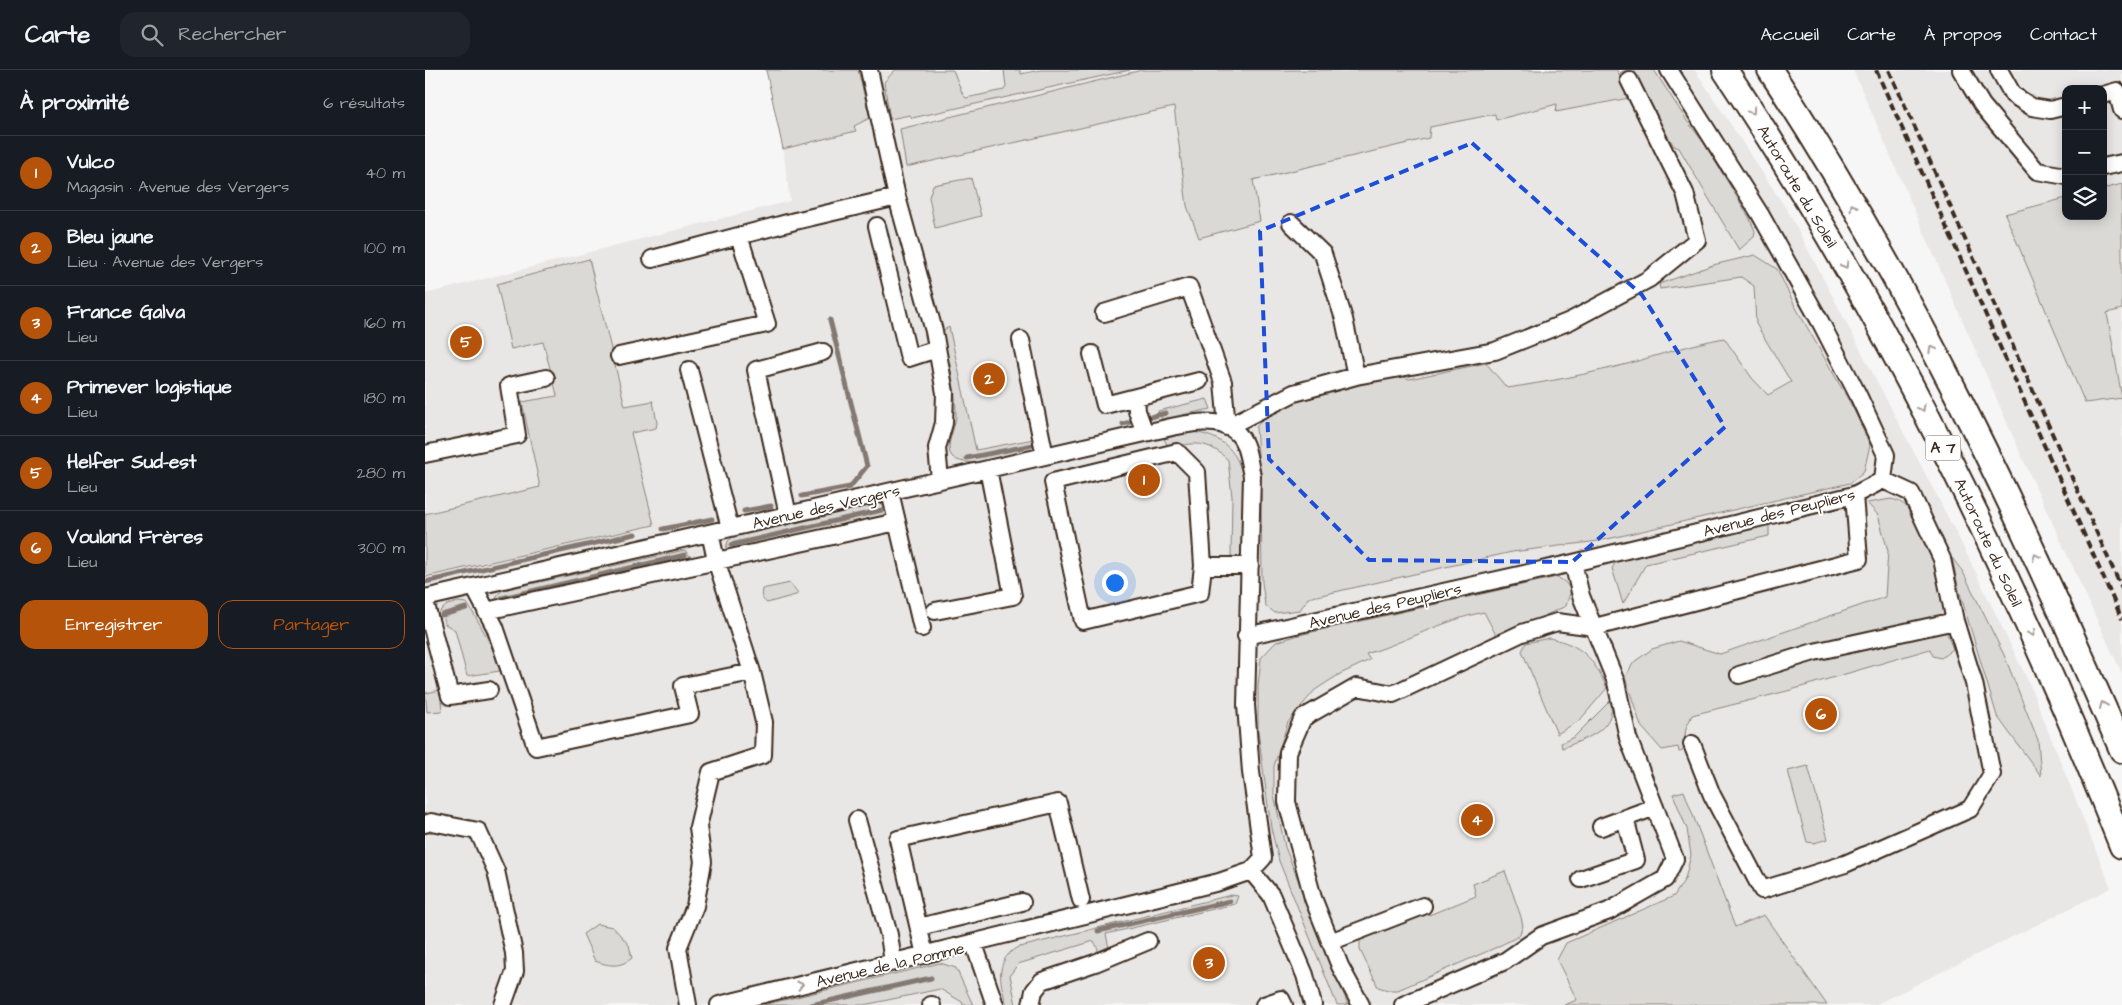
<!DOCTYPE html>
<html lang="fr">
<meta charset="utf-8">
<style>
body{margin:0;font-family:"Architects Daughter",sans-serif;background:#20242c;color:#f1f3f6}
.controls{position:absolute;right:15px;top:15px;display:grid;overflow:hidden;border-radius:10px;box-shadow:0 2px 12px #0003}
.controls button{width:45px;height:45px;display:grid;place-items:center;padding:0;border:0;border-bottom:1px solid #363941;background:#171b24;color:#f1f3f6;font:25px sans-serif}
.you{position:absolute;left:689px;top:512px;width:18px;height:18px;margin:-12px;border:4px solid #fff;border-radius:50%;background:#1a73e8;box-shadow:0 0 0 8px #1a73e833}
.badge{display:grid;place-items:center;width:32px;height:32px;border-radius:50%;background:#b45309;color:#fff;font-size:16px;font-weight:700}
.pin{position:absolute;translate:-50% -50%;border:2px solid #fff;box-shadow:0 1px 5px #0006}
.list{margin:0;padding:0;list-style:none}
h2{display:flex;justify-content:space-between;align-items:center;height:65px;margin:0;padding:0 20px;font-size:21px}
h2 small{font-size:16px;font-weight:400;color:#9ea1a6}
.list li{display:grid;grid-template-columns:32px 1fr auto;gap:15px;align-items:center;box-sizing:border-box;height:75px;padding:0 20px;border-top:1px solid #363941}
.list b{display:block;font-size:19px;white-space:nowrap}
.list p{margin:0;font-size:16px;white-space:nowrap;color:#9ea1a6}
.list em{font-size:16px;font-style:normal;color:#9ea1a6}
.actions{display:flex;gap:10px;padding:15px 20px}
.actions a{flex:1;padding:11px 0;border:1px solid #b45309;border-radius:15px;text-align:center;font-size:18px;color:#b45309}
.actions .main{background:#b45309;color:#fff}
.icon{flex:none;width:28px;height:28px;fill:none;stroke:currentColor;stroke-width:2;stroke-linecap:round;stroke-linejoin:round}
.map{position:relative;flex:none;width:1697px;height:935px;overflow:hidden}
header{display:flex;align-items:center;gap:30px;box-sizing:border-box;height:70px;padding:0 25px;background:#171b24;border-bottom:1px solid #363941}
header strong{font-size:24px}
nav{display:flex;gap:28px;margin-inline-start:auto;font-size:18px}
.search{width:350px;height:45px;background:#20242c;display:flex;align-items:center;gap:12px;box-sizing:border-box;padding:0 18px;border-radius:15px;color:#9ea1a6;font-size:19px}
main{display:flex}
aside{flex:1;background:#171b24}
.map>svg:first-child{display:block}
.built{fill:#e9e7e6;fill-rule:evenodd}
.green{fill:#dbd9d6;stroke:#8b827a}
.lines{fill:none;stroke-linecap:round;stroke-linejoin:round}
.stream{stroke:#847972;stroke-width:5}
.minor-casing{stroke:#3b2a1e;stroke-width:20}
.highway-casing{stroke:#3b2a1e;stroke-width:28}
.minor{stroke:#fff;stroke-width:16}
.highway{stroke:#fff;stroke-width:24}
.rail{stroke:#3b2a1e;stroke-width:4;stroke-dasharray:8 4;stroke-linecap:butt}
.oneway{stroke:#a79f9a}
.marked{fill:none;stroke:#1d4ed8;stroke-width:4;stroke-dasharray:10 6;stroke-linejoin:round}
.labels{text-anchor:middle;stroke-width:4;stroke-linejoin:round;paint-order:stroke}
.shield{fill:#fff;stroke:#766a62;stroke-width:1}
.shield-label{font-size:15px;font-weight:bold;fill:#3b2a1e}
.street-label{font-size:16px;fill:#3b2a1e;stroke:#fff}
</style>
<header>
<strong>Carte</strong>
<div class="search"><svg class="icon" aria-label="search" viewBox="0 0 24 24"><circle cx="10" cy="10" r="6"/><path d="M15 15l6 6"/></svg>Rechercher</div>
<nav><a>Accueil</a><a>Carte</a><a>À propos</a><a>Contact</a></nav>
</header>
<main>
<aside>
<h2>À proximité<small>6 résultats</small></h2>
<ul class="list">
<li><span class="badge">1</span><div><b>Vulco</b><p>Magasin · Avenue des Vergers</p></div><em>40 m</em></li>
<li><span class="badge">2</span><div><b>Bleu jaune</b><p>Lieu · Avenue des Vergers</p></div><em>100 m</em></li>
<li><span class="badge">3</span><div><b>France Galva</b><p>Lieu</p></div><em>160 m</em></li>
<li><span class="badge">4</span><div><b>Primever logistique</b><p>Lieu</p></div><em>180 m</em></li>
<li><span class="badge">5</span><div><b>Helfer Sud-est</b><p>Lieu</p></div><em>280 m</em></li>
<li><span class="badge">6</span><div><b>Vouland Frères</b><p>Lieu</p></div><em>300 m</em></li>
</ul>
<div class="actions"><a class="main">Enregistrer</a><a>Partager</a></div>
</aside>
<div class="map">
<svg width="1697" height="935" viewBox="0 0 1697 935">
<rect width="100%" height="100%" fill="#f7f6f6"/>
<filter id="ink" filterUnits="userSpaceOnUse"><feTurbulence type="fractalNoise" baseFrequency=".02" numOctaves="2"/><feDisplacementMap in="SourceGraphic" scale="10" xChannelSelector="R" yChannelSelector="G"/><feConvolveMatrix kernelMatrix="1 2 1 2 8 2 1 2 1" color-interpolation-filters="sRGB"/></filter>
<g filter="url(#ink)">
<path class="built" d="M 341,0 L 1270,0 L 1364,143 L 1535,470 L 1605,615 L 1686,818 L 1450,935 L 0,935 L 0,224 L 365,131 L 358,79 Z
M 1428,0 L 1697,0 L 1697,604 L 1597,387 ZM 1641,19 L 1678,19 L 1678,146 L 1641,146 Z"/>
<path class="green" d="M 341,0 L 433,0 L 445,48 L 429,56 L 431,61 L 358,79 Z
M 470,0 L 528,0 L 538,25 L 541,28 L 579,20 L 581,17 L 579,0 L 595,0 L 596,4 L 615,0 L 705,0 L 487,48 L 485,45 L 465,49 L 459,12 Z
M 717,0 L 1192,0 L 1198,13 L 1195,3 L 1200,0 L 1229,0 L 1262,51 L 1279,73 L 1324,147 L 1330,161 L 1329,167 L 1314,180 L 1254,78 L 1249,76 L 1219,28 L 1201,21 L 1204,28 L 1131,42 L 1132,34 L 1071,50 L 1070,44 L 1005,57 L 1004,68 L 828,110 L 835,151 L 774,168 L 762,136 L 749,37 L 481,97 L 475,59 Z
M 546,108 L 556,146 L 510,158 L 504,127 L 508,115 Z
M 1697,114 L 1697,239 L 1682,243 L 1697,328 L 1660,333 L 1580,144 L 1641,128 L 1641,146 L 1678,146 L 1678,119 Z
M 1330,185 L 1352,199 L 1370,236 L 1428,338 L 1445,375 L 1439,401 L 1425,413 L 1174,471 L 1087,482 L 883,528 L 875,540 L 850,543 L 840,535 L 837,512 L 836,427 L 831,357 L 844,342 L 857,336 L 924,317 L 977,306 L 984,309 L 1061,293 L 1082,318 C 1123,312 1163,304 1202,294 C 1235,285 1266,274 1299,268 L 1327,308 L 1343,325 L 1366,312 L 1331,254 L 1329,216 L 1316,207 L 1235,219 L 1234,214 L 1288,195 Z
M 164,189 L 200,336 L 228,331 L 232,353 L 231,358 L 206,363 L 229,455 L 0,507 L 0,444 L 115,417 L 97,332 L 132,326 L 132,325 L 118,272 L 86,279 L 72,214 Z
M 524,257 L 551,380 L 609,369 L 611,381 C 595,384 524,407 524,378 C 524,367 531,356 531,344 C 531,316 523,288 517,261 Z
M 782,329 L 786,339 L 737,349 L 733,341 Z
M 766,362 C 834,369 819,435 818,485 L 814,488 L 806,486 L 807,427 L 803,390 C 782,370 770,372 744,378 L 739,369 Z
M 1466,429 C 1503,435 1517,515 1521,546 C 1521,551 1520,556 1521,561 C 1523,567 1526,573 1528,579 L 1516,588 L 1508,586 L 1505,579 L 1366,620 L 1267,645 L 1261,658 L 1258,681 L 1254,682 L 1253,677 L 1237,680 L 1216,656 L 1200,607 L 1209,592 L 1227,579 L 1254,571 L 1295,584 L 1460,527 L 1463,481 L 1453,445 L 1442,433 Z
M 455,433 L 463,435 L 465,444 L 305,480 L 301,478 L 303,471 L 308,467 Z
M 1344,455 L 1344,466 L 1221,494 L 1198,534 L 1187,498 L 1191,492 Z
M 260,480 L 267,489 L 70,531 L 73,524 L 78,520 Z
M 1527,488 L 1538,502 L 1579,585 L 1613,670 L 1616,706 L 1572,646 L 1534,520 Z
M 1132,507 L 1140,512 L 1146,520 L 1141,536 L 1072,567 L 1059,542 C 1018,550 981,572 941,584 L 945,590 L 915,604 L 890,620 L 863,652 L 849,696 L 849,724 L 860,777 L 923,935 L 912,935 L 854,791 L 846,758 L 833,661 L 833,616 L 836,588 L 851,572 L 874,565 Z
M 365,513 L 374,524 L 342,533 C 336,529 336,525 337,519 Z
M 33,532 L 42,533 C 56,555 68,576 75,601 L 42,606 L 30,560 L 20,554 L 15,541 L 22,535 Z
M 1124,568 C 1158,575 1168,588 1182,618 L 1155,650 L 1132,664 L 1097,581 L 1101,573 Z
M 15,620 L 17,641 L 2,642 L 0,621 L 1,623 Z
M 1186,630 C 1191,661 1160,669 1137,678 L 1136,673 L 1149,667 Z
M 1383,696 L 1403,769 L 1389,773 L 1382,772 L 1363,701 Z
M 1259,721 L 1310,857 L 1339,845 L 1402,935 L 1139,935 L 1152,930 L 1132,890 L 1141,873 L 1249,826 L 1260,809 L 1266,785 L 1262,759 L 1248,724 Z
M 1080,801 L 1096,847 L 1098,856 L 1094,866 L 1070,878 L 973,920 L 963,920 L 953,917 L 935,880 L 935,870 L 942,863 L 1000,839 L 1004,845 L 1051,826 L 1048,814 Z
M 806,825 L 813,826 L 810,834 L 681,864 L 684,878 L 671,883 L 673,879 L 669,871 L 593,894 L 585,905 L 591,935 L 582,935 C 575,914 569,892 591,878 Z
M 172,854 L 188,857 L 204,875 L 207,888 C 195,898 184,896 170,891 L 158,864 Z
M 515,893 L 531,898 L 548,935 L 538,935 L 537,932 L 515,919 L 439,935 L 338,935 Z"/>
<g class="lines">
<path class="stream" d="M 698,354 L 741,343
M 542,388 L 608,375
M 377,426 L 425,417 L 442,396 L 405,250
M 319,441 L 346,436
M 238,459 L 287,449
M 306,475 L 457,440
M 0,512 L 210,464
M 77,528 L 260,485
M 17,545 L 41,538
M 673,861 L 805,831
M 386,935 L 506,908"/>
<defs>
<path id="minor" d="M 444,0 L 472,127 L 509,261 L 520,323 L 519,353 L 512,378 L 515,410
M 1536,0 L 1557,35 L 1612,101 L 1641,106
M 1574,0 L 1588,25 L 1607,37 L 1625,40 L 1641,36
M 1678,25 L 1692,21 L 1697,40
M 1678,97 L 1697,93
M 866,153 L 898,184 L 919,249 L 931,306
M 452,156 L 484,288 L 512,279
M 227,189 L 370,151 L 472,127
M 679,243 L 764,217 L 798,312 L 802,357
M 596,270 L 620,386
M 667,284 L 680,335 L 711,327
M 194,286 L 342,254 L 314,166
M 264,300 L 305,458
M 802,357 L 869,323 L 931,306 L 1070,281 L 1145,251 L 1224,209 L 1272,170 L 1260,123 L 1204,10
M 720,363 L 712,341 L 711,327 L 774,311
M 0,384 L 92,365 L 84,316 L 121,308
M 465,422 L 497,558
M 363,445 L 331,300 L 398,282
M 778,496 L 775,523 L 658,551 L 628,412 L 752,382 L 772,402 L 778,496 L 825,496
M 49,517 L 70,557 L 111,677 L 265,644 L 258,616 L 327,602 L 291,490 L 285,463
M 0,528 L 720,363 C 746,358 794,341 814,365 C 823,375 824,394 827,406 L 821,635 L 826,702 L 838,788 L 826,801 L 794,812 L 294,935
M 0,531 L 25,626 L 64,620
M 61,541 L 472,452
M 510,541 L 588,526 L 563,399
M 821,566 L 1148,493 L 1429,425 L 1458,410 L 1461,385 L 1433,325 L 1396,253 L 1335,144 L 1244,0
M 1314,605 L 1389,582 L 1530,551
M 1267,674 L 1287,725 L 1337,820 L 1420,794 L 1545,739 L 1567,704 L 1549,613 L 1530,551 L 1517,489 L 1486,423 L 1458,410
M 432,750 L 464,865 L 468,892
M 0,754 L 6,752 L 53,761 L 71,801 L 89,883 L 90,901 L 78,935
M 1176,757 L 1230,737
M 826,801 L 846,825 L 880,905 L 888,935
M 1156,809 L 1211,790 L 1200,748
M 494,857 L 597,832
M 905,872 L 998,836
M 549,874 L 570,935
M 500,885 L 473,769 L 633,733 L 656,830
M 263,935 L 253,878 L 270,836 L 278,792 L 273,757 L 286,702 L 338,685 L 339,652 L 327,602
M 506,935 L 507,935
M 606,935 L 609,921 L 617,911 L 670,893 L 723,871
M 839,935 L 856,929 L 859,935
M 936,935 L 915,896 L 888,828 L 862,732 L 863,682 L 878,648 L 932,617 L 968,624 L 1097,563 L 1132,552 L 1170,557 L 1434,489 L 1429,425
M 978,935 L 1080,891 L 1116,866 L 1184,841 L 1240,809 L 1250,789 L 1203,668 L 1191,612 L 1156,526 L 1148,493"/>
<path id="highway" d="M 1300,0 C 1461,242 1589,506 1697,776
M 1345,0 C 1485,213 1596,446 1697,680"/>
</defs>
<use href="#minor" class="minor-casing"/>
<use href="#highway" class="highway-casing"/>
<use href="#minor" class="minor"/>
<use href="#highway" class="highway"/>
<path class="rail" d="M 1451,0 L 1697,549
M 1464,0 L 1697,519"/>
</g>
<defs><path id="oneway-chevron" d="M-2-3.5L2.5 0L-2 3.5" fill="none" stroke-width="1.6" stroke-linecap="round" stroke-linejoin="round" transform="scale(1.25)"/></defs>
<g class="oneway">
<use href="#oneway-chevron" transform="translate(1327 41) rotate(56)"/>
<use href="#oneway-chevron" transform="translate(1428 137) rotate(-120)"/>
<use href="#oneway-chevron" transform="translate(1420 195) rotate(60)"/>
<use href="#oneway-chevron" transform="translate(1507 279) rotate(-118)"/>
<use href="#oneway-chevron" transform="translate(1497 338) rotate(62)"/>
<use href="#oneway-chevron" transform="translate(1611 487) rotate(-116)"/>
<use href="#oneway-chevron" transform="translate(1607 563) rotate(66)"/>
<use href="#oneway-chevron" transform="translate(1678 635) rotate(-113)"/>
<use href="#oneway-chevron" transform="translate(375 915) rotate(-14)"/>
</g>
</g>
<path class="marked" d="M 1047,73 L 1217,225 L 1300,357 L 1147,492 L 944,490 L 844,389 L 835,161 Z"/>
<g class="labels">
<rect class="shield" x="1500.5" y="365.5" width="35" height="25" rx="4"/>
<g class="shield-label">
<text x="1518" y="383">A 7</text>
</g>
<g class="street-label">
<text transform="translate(1373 116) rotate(59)" y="6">Autoroute du Soleil</text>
<text transform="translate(401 436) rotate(-13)" y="6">Avenue des Vergers</text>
<text transform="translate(1354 442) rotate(-14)" y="6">Avenue des Peupliers</text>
<text transform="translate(1564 472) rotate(65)" y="6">Autoroute du Soleil</text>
<text transform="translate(960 535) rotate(-13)" y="6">Avenue des Peupliers</text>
<text transform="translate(465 894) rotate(-13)" y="6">Avenue de la Pomme</text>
</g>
</g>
</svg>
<div class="controls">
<button>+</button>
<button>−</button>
<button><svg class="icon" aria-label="layers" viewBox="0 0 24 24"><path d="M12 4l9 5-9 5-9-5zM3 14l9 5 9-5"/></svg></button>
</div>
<div class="you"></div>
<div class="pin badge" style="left:719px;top:410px">1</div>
<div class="pin badge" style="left:564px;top:309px">2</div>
<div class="pin badge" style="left:784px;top:893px">3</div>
<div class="pin badge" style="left:1052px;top:750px">4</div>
<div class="pin badge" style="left:41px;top:272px">5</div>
<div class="pin badge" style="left:1396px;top:644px">6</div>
</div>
</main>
